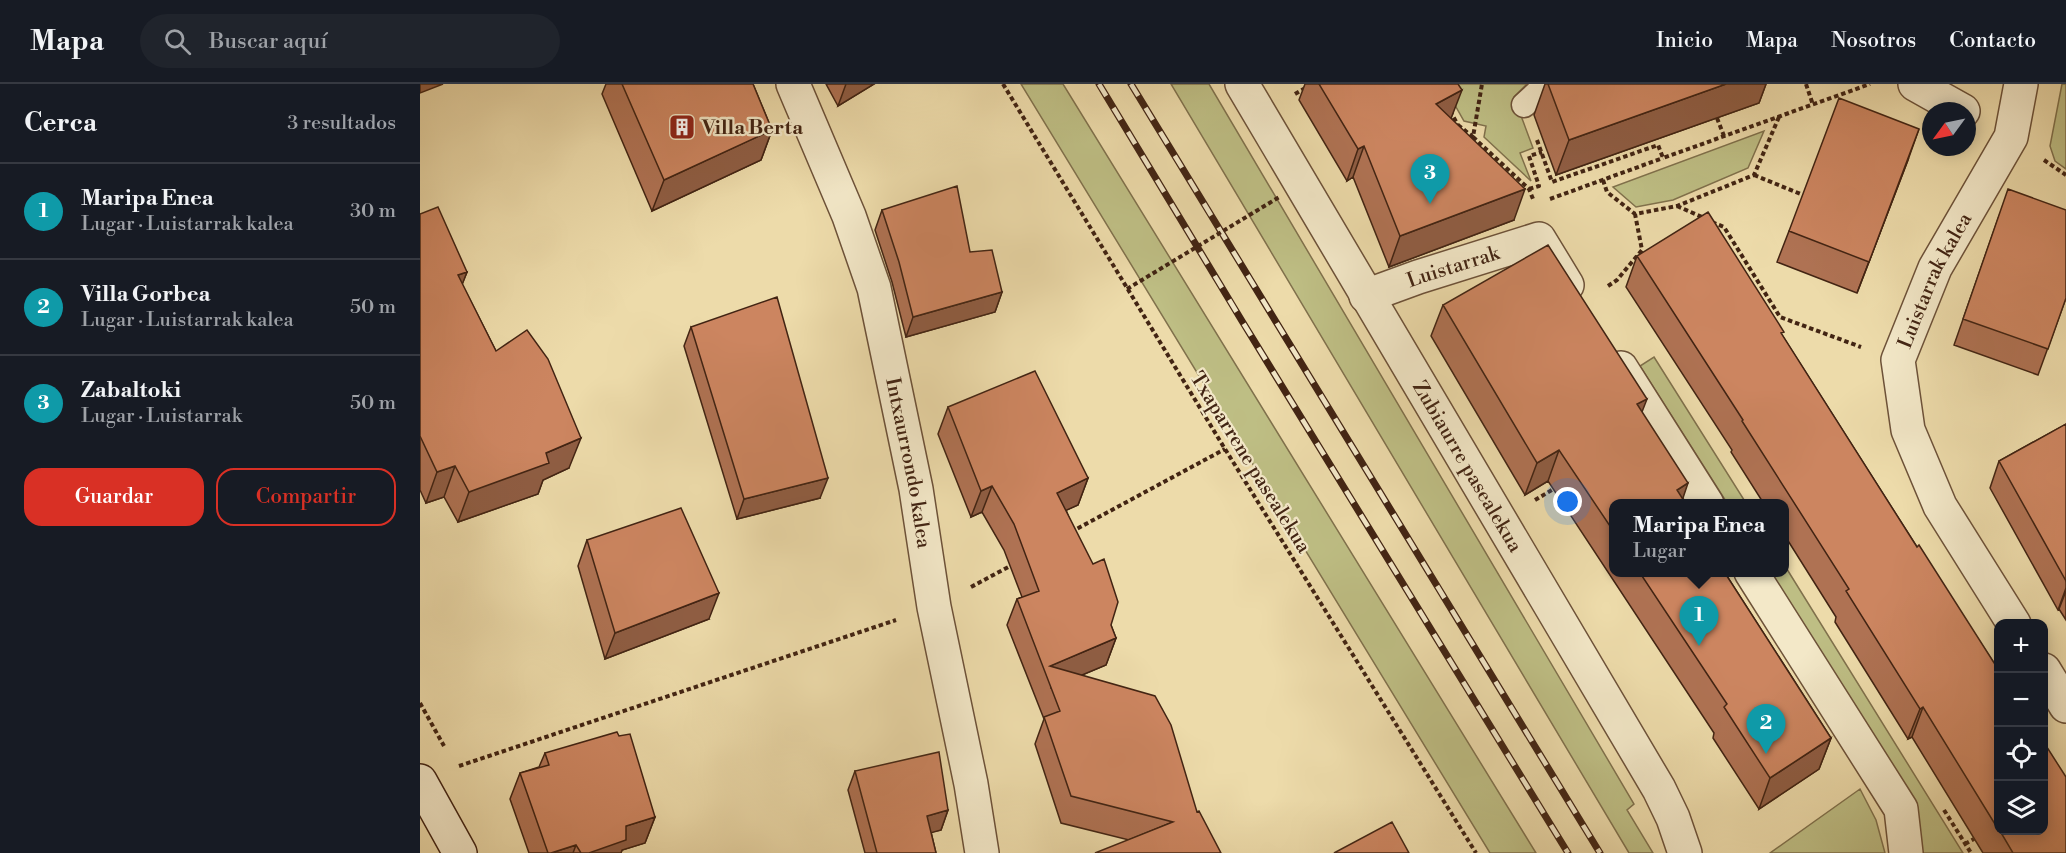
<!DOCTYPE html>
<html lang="es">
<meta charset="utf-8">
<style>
body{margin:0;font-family:"Libre Bodoni",serif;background:#20242c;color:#f1f3f6}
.controls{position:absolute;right:18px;bottom:18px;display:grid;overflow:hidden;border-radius:12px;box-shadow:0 3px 15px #0003}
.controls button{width:54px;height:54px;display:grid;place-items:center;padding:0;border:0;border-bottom:2px solid #363941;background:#171b24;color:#f1f3f6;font:30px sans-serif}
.compass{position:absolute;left:1502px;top:18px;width:54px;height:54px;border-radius:50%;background:#171b24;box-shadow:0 3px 15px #0003;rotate:237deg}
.you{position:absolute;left:1148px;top:418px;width:21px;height:21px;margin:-15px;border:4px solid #fff;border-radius:50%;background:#1a73e8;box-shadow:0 0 0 9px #1a73e833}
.badge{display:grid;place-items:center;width:39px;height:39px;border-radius:50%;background:#d93025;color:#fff;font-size:20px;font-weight:700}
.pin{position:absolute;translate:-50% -50px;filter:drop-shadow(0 2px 3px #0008)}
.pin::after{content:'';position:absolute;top:32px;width:21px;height:18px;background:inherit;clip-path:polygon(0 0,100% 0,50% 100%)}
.popup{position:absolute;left:1189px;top:415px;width:180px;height:78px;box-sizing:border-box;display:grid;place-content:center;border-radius:12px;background:#171b24;filter:drop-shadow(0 2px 4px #0005);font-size:20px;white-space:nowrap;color:#9ea1a6}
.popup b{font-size:22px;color:#f1f3f6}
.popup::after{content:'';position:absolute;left:50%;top:100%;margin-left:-12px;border:12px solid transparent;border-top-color:#171b24}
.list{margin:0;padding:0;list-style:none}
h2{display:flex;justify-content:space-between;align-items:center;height:78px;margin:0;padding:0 24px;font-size:26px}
h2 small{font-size:20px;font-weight:400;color:#9ea1a6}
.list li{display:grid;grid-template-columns:39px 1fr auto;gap:18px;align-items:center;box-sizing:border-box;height:96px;padding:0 24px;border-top:2px solid #363941}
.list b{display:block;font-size:22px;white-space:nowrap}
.list p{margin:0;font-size:20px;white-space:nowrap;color:#9ea1a6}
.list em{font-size:20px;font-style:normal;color:#9ea1a6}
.actions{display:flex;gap:12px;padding:18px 24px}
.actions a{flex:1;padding:14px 0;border:2px solid #d93025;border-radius:18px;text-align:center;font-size:21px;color:#d93025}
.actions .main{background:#d93025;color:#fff}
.icon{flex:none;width:33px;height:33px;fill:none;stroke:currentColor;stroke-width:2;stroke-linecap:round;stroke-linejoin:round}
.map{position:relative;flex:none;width:1646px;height:769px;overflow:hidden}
header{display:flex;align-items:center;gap:36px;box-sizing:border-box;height:84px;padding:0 30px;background:#171b24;border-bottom:2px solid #363941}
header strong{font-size:28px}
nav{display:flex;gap:33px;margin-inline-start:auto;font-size:21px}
.search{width:420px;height:54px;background:#20242c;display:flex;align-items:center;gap:15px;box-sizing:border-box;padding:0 21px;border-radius:33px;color:#9ea1a6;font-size:22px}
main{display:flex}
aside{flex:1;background:#171b24}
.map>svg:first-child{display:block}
.green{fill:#bebe84;stroke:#80714c;stroke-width:1.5}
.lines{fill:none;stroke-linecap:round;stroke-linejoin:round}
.lane-casing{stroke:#6d5239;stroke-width:27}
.street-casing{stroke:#6d5239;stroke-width:36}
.secondary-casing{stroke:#422413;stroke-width:36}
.path{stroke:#422413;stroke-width:4;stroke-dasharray:4.5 3;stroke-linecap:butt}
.lane{stroke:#f3e8c8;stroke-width:24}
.street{stroke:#f3e8c8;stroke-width:33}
.secondary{stroke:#f3e8c8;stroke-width:33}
.rail-casing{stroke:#422413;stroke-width:7}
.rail{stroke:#f3e8c8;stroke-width:4.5;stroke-dasharray:14;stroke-linecap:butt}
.path-bridge{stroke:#422413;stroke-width:4;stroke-dasharray:4.5 3;stroke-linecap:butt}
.wall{fill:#af7253;stroke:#422413;stroke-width:1.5}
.shaded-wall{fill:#8f5d43;stroke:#422413;stroke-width:1.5}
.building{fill:#cc8560;stroke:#422413;stroke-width:1.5}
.labels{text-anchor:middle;stroke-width:4.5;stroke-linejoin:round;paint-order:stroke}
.poi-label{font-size:20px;font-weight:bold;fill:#422413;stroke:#f3e8c8;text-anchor:start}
.street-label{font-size:20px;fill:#422413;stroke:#f3e8c8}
</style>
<header>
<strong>Mapa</strong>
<div class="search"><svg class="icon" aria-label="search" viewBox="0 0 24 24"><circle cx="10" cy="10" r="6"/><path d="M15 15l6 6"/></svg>Buscar aquí</div>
<nav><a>Inicio</a><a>Mapa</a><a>Nosotros</a><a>Contacto</a></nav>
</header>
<main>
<aside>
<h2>Cerca<small>3 resultados</small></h2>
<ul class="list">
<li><span class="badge" style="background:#0f9aa8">1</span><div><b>Maripa Enea</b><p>Lugar · Luistarrak kalea</p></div><em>30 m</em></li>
<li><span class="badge" style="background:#0f9aa8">2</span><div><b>Villa Gorbea</b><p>Lugar · Luistarrak kalea</p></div><em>50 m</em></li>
<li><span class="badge" style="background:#0f9aa8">3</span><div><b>Zabaltoki</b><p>Lugar · Luistarrak</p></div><em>50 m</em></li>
</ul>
<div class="actions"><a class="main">Guardar</a><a>Compartir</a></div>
</aside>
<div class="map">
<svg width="1646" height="769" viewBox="0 0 1646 769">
<rect width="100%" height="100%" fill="#eddbaa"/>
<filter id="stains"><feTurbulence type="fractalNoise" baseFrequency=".00333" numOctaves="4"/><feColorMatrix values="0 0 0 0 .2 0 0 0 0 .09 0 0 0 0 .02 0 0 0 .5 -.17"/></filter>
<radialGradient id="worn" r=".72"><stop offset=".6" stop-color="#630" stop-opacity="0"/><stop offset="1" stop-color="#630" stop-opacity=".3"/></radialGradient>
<path class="green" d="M 601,0 L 643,0 L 1116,769 L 1070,769 Z
M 751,0 L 789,0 L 1214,720 L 1207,726 L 1233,769 L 1209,769 Z
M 1023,0 L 1107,0 L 1094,13 L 1113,64 L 1100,69 L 1111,97 L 1064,53 L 1066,42 L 1044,37 Z
M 1642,0 L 1646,0 L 1646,85 L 1635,77 L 1630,62 Z
M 1344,47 L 1328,84 L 1253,116 L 1216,123 L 1193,103 Z
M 1234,273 L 1326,419 L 1307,419 L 1220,282 Z
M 1365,482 L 1543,769 L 1501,769 L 1350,489 L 1364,488 Z
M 1440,705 L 1456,736 L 1465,769 L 1350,769 Z"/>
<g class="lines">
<defs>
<path id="lane" d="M 1104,21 L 1127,0"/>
<g id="street">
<path id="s1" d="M 373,0 L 429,132 L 454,204 L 496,405 L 514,523 L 551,700 L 562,769"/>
<path id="s2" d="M 822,0 L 1239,705 L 1253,734 L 1265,769"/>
<path d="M 1495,0 L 1543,27"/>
<path id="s3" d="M 946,212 L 998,193 L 1119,155 L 1147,201"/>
<path d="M 1201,284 L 1287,420"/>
<path d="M 1331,488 L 1481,725 L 1486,769"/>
<path id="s4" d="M 1594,540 L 1520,422 L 1488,346 L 1478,276 L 1515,184 L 1591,53 L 1601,0"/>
<path d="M 1624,586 L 1646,622"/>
</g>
<path id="secondary" d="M 0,697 L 40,769"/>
</defs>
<use href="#lane" class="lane-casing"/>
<use href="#street" class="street-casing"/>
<use href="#secondary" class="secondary-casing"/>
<path class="path" d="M 583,0 L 805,365 L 1056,769
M 1386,0 L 1393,21
M 875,10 L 892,0
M 1030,27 L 1038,41 L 1035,42
M 1297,34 L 1304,52
M 1038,41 L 1053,53 L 1062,0
M 1053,53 L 1109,105 L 1113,115
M 1117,56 L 1132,98 L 1238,61 L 1243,74 L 1450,0
M 1624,76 L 1646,91
M 1334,91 L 1383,111
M 1183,96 L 1187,108 L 1215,130 L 1257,122 L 1334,91 L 1359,33
M 1109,105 L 1119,102 L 1109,72 L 1122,68
M 1130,115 L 1243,74
M 1257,122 L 1282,133
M 1292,138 L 1304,143 L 1360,233 L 1441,263
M 1188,202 L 1197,196 L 1222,166 L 1215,130
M 1115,416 L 1137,403
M 651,448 L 805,365
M 551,503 L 592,481
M 0,619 L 24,662
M 39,682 L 476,536
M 1524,726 L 1551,769
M 1545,760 L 1554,755"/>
<use href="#lane" class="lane"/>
<use href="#street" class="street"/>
<use href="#secondary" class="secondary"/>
<defs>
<path id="rail" d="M 679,0 L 822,237 L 1148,769
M 711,0 L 1180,769"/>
</defs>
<use href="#rail" class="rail-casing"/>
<use href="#rail" class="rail"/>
<path class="path-bridge" d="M 707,205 L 861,112"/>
</g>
<path class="wall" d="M 186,0 L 333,0 L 352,46 L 341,76 L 232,127 L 182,10 Z
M 406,0 L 454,0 L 418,22 Z
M 885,0 L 1038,0 L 1031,35 L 1094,136 L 969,183 L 933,93 L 927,97 L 879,16 Z
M 1125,0 L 1346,0 L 1339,19 L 1136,91 L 1114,31 Z
M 1488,76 L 1437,209 L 1357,178 L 1369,147 Z
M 462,126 L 550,168 L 582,208 L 575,228 L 486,253 L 472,198 L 455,146 Z
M 0,130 L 47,188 L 42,200 L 76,267 L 149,384 L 123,396 L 118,410 L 38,438 L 24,413 L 6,419 L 0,406 Z
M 1579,132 L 1646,214 L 1618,291 L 1534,261 Z
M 1217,172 L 1362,251 L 1497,463 L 1578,585 L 1578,747 L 1623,747 L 1646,769 L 1563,769 L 1492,653 L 1488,655 L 1415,538 L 1416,533 L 1365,452 L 1365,420 L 1344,420 L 1311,368 L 1312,366 L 1206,203 Z
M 1023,221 L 1222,328 L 1194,420 L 1194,489 L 1305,489 L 1411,654 L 1399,685 L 1339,725 L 1293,654 L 1294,649 L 1128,397 L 1105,411 L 1011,252 Z
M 271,243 L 400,414 L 317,435 L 264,262 Z
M 528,323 L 668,394 L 658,421 L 646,426 L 696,554 L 686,581 L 662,591 L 777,728 L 709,756 L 641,739 L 615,660 L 624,635 L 587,541 L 597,515 L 602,513 L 584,466 L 562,428 L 551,433 L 518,350 Z
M 1646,340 L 1646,536 L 1639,525 L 1638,526 L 1570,404 L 1579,377 Z
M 167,456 L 289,535 L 185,575 L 158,482 Z
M 125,669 L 235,733 L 225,759 L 202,766 L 201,769 L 109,769 L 90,715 L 100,689 L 119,683 Z
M 435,687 L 528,726 L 521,746 L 511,748 L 516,769 L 445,769 L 428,706 Z"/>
<path class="shaded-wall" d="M 0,0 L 23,0 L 0,9 Z
M 426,0 L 454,0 L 418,22 Z
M 1306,0 L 1346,0 L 1339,19 L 1136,91 L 1149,56 Z
M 1042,6 L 1030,37 L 1016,20 Z
M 1499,45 L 1488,76 L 1437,209 L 1449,178 Z
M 352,46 L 341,76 L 232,127 L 244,96 Z
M 944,62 L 933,93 L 927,97 L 938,65 Z
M 1105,105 L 1094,136 L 969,183 L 980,152 Z
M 47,188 L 35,219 L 38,191 Z
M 582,208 L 575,228 L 486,253 L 493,233 Z
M 1227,315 L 1215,346 L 1217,320 Z
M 161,354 L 149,384 L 123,396 L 118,410 L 38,438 L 49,408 L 126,369 Z
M 1139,366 L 1128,397 L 1105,411 L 1117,379 Z
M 35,382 L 24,413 L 6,419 L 17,388 Z
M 408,394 L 400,414 L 317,435 L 324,415 Z
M 668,394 L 658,421 L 627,435 L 637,409 Z
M 1268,399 L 1261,420 L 1257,406 Z
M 572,402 L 562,428 L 551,433 L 561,407 Z
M 1646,504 L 1646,507 L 1639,525 L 1638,526 Z
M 299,509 L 289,535 L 185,575 L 195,549 Z
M 696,554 L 686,581 L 631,604 L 630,582 Z
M 1503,623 L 1492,653 L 1488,655 L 1500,625 Z
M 1411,654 L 1399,685 L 1339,725 L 1350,694 Z
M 528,726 L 521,746 L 500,752 L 507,732 Z
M 235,733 L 225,759 L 202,766 L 201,769 L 169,769 L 206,742 Z
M 156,761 L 153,769 L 131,769 Z"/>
<path class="building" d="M 202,0 L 333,0 L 352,46 L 244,96 Z
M 899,0 L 1038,0 L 1042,6 L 1016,20 L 1105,105 L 980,152 L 944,62 L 938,65 Z
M 1128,0 L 1306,0 L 1149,56 Z
M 1419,14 L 1499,45 L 1449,178 L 1369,147 Z
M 537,102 L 550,168 L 572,166 L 582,208 L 493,233 L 479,178 L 462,126 Z
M 1588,105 L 1646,126 L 1646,214 L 1628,265 L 1543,235 Z
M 18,123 L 47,188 L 38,191 L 76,267 L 107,246 L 128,275 L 161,354 L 126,369 L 129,379 L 49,408 L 35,382 L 17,388 L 0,352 L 0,130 Z
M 1288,128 L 1364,248 L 1361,249 L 1497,463 L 1499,461 L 1578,585 L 1578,745 L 1503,623 L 1500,625 L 1426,507 L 1429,505 L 1322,337 L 1323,336 L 1217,172 Z
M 1128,161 L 1227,315 L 1217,320 L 1268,399 L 1257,406 L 1266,420 L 1194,420 L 1194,448 L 1139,366 L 1117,379 L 1023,221 Z
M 357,213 L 408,394 L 324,415 L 271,243 Z
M 615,287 L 668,394 L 637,409 L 673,480 L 684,475 L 698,518 L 691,541 L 696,554 L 630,582 L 735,612 L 751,641 L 777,728 L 779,727 L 801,769 L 675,769 L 753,738 L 651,712 L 624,633 L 640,627 L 597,515 L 619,507 L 594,440 L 572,402 L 561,407 L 528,323 Z
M 1646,340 L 1646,497 L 1579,377 Z
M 261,424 L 299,509 L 195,549 L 167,456 Z
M 1220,489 L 1305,489 L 1411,654 L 1350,694 L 1304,623 L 1307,620 Z
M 197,648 L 199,652 L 210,650 L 235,733 L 206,742 L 206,756 L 169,769 L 161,769 L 156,761 L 131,769 L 128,769 L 100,689 L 129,681 L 125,669 Z
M 1623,657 L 1646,693 L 1646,769 L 1593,769 L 1580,747 L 1623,747 Z
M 519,668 L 528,726 L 507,732 L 516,769 L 457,769 L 435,687 Z
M 972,738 L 989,769 L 914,769 Z"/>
<defs>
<symbol id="building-square" viewBox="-11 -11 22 22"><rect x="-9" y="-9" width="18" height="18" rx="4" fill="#8f2418" stroke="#f3e8c8"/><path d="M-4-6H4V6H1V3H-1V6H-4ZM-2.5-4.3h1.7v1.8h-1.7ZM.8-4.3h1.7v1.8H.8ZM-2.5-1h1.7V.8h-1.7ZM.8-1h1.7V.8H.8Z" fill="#fff"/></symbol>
</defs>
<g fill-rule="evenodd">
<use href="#building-square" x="247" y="28" width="30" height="30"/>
</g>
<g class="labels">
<g class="poi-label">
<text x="282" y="50">Villa Berta</text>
</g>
<g class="street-label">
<text dy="7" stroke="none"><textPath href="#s3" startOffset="92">Luistarrak</textPath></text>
<text dy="7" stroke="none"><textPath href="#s4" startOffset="380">Luistarrak kalea</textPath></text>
<text dy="7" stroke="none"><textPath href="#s1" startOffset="398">Intxaurrondo kalea</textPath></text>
<text transform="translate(831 378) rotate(58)" y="7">Txaparrene pasealekua</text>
<text dy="7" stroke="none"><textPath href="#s2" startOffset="444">Zubiaurre pasealekua</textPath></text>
</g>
</g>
<rect width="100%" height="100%" filter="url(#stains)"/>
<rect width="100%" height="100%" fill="url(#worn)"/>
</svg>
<div class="controls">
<button>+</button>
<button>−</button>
<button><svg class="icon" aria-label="locate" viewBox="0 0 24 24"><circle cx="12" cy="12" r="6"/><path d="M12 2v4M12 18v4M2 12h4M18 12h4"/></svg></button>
<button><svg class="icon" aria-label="layers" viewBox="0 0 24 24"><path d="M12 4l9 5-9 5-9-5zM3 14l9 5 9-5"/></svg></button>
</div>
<svg class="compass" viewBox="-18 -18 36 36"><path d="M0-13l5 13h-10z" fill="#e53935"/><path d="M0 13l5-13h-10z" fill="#9ea1a6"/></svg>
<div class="you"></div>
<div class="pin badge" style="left:1279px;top:562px;background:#0f9aa8">1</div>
<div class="popup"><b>Maripa Enea</b>Lugar</div>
<div class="pin badge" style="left:1346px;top:670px;background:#0f9aa8">2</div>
<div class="pin badge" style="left:1010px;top:120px;background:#0f9aa8">3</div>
</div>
</main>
